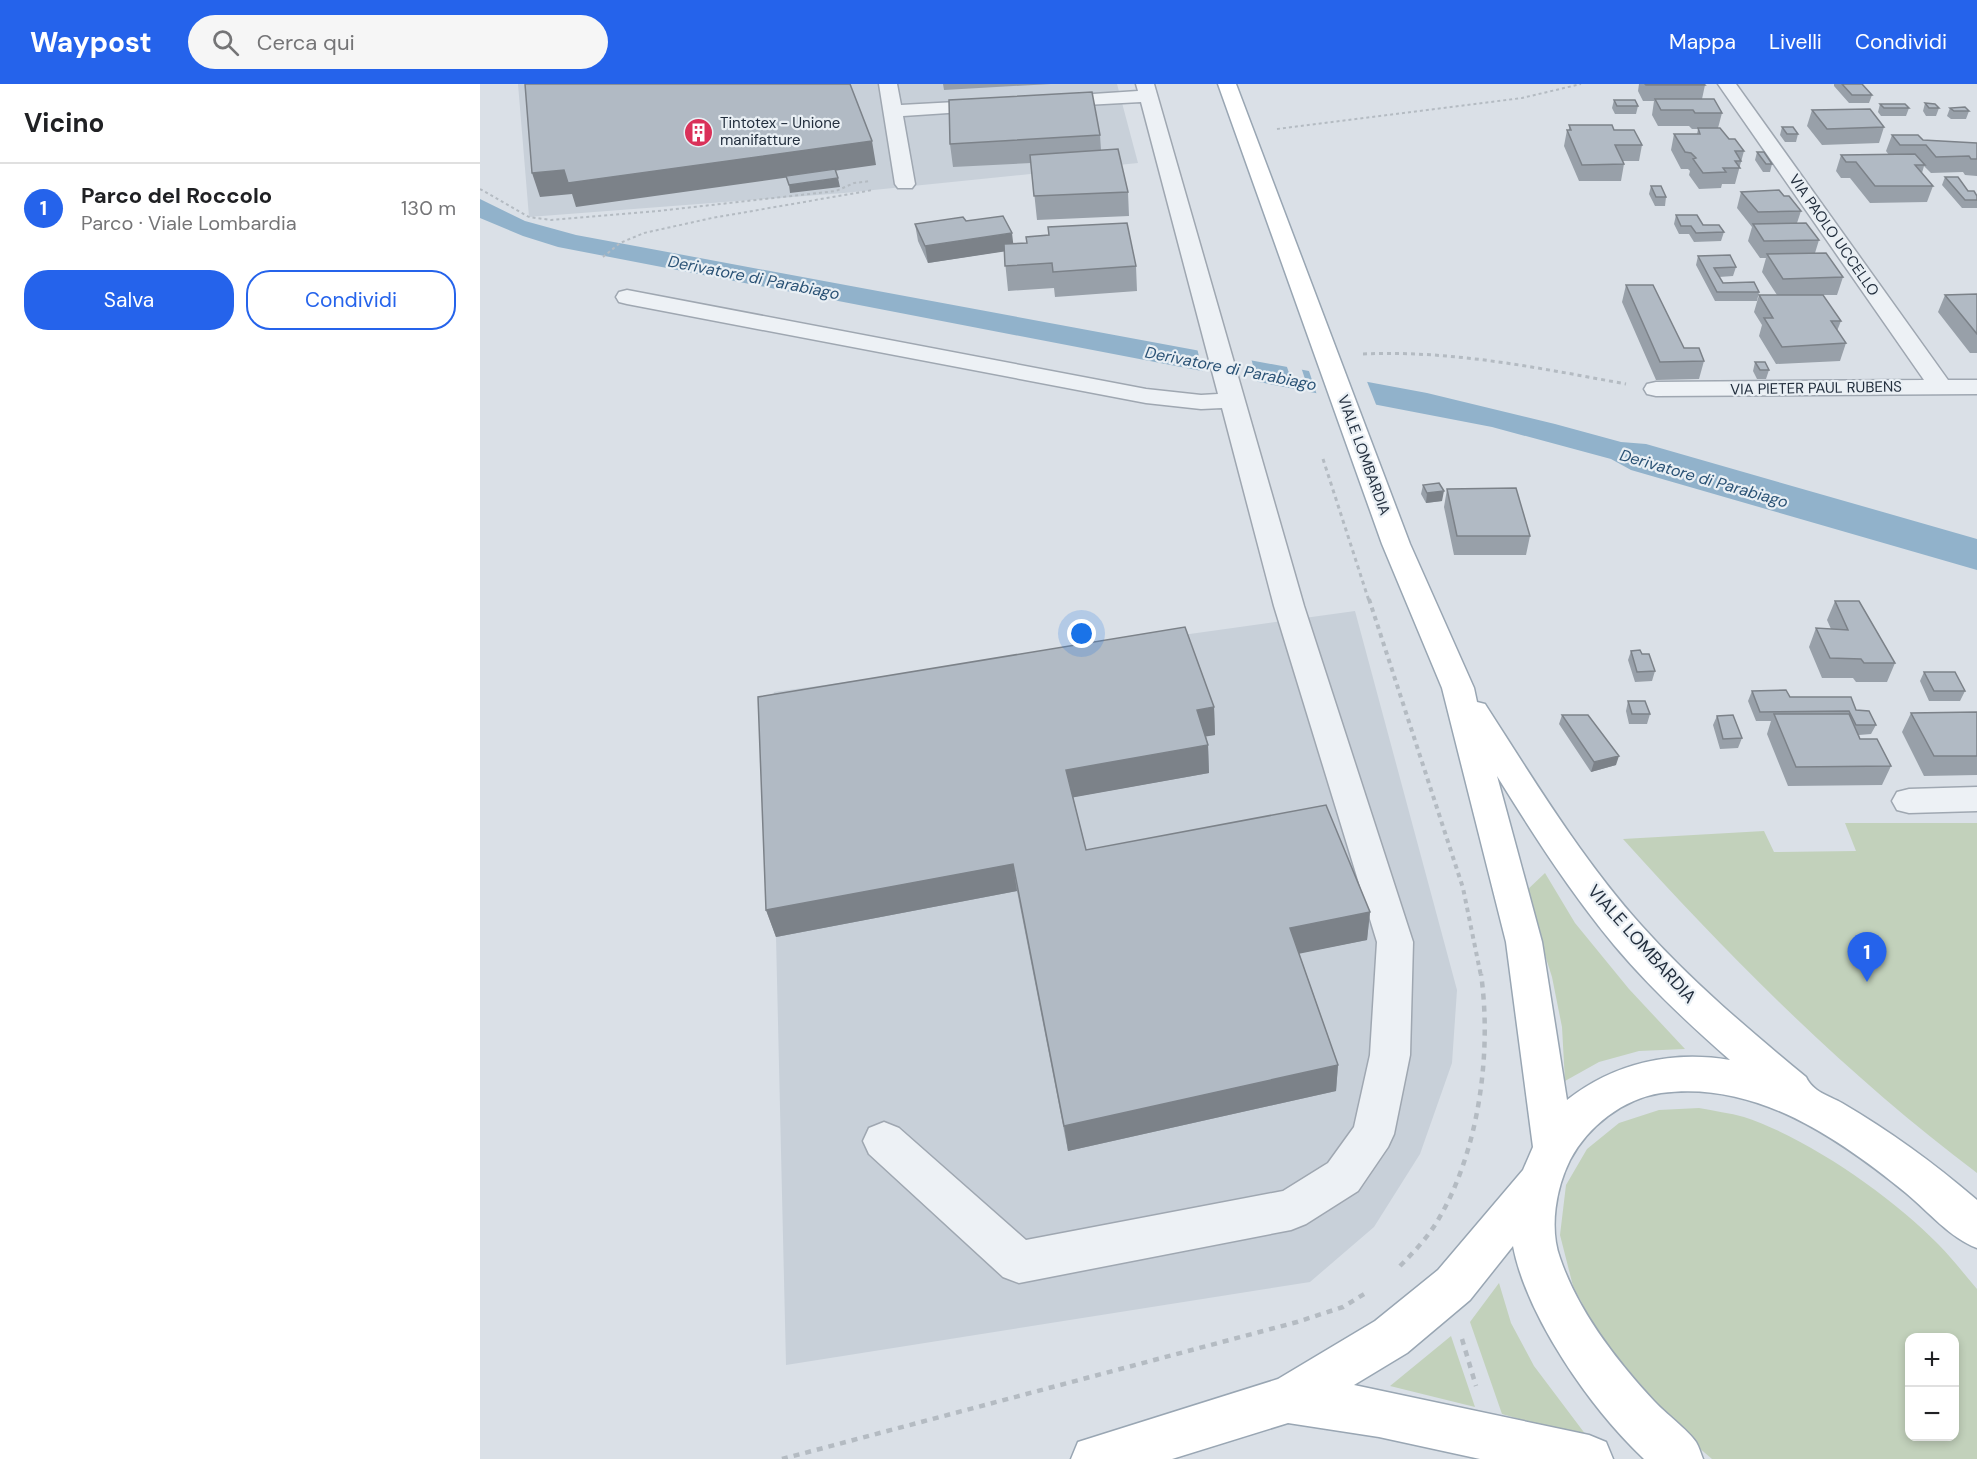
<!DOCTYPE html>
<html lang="it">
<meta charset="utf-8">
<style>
body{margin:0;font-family:"DM Sans",sans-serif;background:#f6f6f6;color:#202124}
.controls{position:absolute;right:18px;bottom:18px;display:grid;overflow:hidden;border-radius:12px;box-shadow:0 3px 9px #0003}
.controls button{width:54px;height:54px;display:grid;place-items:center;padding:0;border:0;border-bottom:2px solid #e0e0e0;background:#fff;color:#202124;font:30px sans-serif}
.you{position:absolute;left:602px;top:550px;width:21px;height:21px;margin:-15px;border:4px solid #fff;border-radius:50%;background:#1a73e8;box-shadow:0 0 0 9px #1a73e833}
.badge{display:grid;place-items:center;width:39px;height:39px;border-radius:50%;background:#2563eb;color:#fff;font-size:20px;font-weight:700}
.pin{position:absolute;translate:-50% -50px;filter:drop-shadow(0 2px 3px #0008)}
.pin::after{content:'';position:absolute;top:32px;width:21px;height:18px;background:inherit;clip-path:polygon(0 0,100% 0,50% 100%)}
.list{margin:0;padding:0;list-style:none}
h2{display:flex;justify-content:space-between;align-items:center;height:78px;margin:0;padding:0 24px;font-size:26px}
h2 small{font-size:20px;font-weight:400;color:#757577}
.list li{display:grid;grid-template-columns:39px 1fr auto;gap:18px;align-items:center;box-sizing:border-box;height:90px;padding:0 24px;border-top:2px solid #e0e0e0}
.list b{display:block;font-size:22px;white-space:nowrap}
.list p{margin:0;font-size:20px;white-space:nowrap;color:#757577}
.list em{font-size:20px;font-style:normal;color:#757577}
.actions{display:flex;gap:12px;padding:18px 24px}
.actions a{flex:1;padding:14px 0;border:2px solid #2563eb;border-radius:24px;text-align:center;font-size:21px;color:#2563eb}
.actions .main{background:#2563eb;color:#fff}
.icon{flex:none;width:33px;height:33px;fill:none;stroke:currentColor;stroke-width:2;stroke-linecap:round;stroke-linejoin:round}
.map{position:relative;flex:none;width:1497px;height:1375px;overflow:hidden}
header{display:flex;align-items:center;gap:36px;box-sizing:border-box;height:84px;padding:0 30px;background:#2563eb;color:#fff}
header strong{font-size:28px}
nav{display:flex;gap:33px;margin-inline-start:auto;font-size:21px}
.search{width:420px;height:54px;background:#f6f6f6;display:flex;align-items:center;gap:15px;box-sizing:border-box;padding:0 21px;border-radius:33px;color:#757577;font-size:22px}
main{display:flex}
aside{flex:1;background:#fff}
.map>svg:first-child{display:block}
.built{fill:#c8d0d9}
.green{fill:#c2d1bb;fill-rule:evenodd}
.water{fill:#91b2cb}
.pier{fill:#dae0e7}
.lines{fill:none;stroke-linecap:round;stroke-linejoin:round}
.minor-casing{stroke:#9fa7b1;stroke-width:3}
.major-casing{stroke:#99a6b3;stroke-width:3}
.path-far3{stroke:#b4bbc2;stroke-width:2;stroke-dasharray:3 3;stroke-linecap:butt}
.path-far2{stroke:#b4bbc2;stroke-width:3;stroke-dasharray:4 4;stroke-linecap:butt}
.path-far1{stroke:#b4bbc2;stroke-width:4;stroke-dasharray:4.5 4.5;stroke-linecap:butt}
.path{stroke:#b4bbc2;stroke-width:4.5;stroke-dasharray:6 6;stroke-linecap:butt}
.minor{fill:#edf1f5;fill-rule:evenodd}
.major{fill:#fff;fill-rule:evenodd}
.wall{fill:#98a0a9}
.shaded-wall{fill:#7c8289}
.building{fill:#b1bac4;stroke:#7c8289;stroke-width:1.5}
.labels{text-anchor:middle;stroke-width:4.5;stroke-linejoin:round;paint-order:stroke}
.far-poi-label{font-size:15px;fill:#232f3e;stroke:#e9eff4;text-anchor:start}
.far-street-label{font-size:15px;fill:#232f3e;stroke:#e9eff4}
.far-water-label{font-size:16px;font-style:italic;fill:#2a5275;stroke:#e9eff4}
.street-label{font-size:18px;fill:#232f3e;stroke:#e9eff4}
</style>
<header>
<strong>Waypost</strong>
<div class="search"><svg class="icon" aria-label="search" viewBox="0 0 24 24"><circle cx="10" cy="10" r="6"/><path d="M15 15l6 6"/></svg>Cerca qui</div>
<nav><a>Mappa</a><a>Livelli</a><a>Condividi</a></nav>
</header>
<main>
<aside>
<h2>Vicino<small></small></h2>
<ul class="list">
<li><span class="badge">1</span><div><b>Parco del Roccolo</b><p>Parco · Viale Lombardia</p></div><em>130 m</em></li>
</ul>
<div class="actions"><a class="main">Salva</a><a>Condividi</a></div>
</aside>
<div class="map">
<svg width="1497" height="1375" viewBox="0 0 1497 1375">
<rect width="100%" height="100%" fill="#dae0e7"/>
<path class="built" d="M 38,0 L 637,0 L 658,79 L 364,109 L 49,133 Z
M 875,527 L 977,906 L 972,979 L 940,1070 L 894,1143 L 830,1198 L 306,1281 L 296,853 L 287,641 L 294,608 Z"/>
<path class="green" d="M 1365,739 L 1497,739 L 1497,1089 C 1367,991 1252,876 1143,755 L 1284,747 L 1294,768 L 1376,767 Z
M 1065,789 L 1095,839 L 1149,905 L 1205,965 L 1159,967 L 1119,978 L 1085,997 L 1082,943 L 1072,893 L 1045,808 Z
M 1219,1024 C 1234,1027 1250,1029 1264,1033 C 1328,1054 1411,1112 1458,1160 C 1472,1174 1484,1190 1497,1205 L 1497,1375 L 1232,1375 L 1204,1351 L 1120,1253 L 1093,1202 L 1080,1151 L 1086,1101 L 1107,1065 L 1139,1039 L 1179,1026 ZM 1430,1254 L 1474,1254 L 1474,1352 L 1430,1352 Z
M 1019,1199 L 1031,1239 L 1054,1282 L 1109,1355 L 1022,1330 L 990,1238 Z
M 971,1252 L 995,1323 L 910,1302 Z"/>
<path class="water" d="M 0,115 L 45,137 L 96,151 L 947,309 L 1075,340 L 1141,358 L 1166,360 L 1497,455 L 1497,486 L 1151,386 L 1131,375 L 1012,343 L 78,163 L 43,152 L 0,134 Z"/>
<path class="pier" d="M 717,264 L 771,274 L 778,300 L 723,289 Z
M 806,280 L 821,283 L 830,310 L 815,307 Z
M 828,284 L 886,295 L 897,323 L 837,311 Z"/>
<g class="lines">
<defs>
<path id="minor" d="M 399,0 L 417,0 L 421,21 L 513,16 L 519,17 L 522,21 L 519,25 L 513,26 L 423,32 L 435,100 L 432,104 L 418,104 L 415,100 Z
M 656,0 L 674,0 L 824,522 L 933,858 L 930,971 L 914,1050 L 908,1063 L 878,1107 L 826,1140 L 811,1146 L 539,1199 L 523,1193 L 389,1070 L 383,1057 L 389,1044 L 404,1038 L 419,1044 L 546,1156 L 803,1107 L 848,1079 L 874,1043 L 890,971 L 897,858 L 794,522 L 742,324 L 721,325 L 666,319 L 147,220 L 139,218 L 136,213 L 139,208 L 147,206 L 666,305 L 721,311 L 738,310 L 661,18 L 568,23 L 562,22 L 559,18 L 562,14 L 568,13 L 658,7 Z
M 1238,0 L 1256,0 L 1468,296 L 1497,296 L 1497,310 L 1176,312 L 1167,310 L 1164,305 L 1167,300 L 1176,298 L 1444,296 Z
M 1497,703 L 1497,727 L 1429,729 L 1417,726 L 1412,717 L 1417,708 L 1429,705 Z"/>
<path id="major" d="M 738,0 L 756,0 L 930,460 L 994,604 L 997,618 L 1005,620 C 1054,696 1101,774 1161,841 C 1211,897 1268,945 1326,993 C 1333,1008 1348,1011 1362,1019 C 1410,1047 1455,1080 1497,1116 L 1497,1164 C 1470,1154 1449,1128 1426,1109 C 1357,1053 1274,996 1181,1009 C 1143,1015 1108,1042 1090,1076 C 1076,1104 1069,1144 1080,1174 C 1098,1227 1136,1276 1174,1317 C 1185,1329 1208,1346 1216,1358 C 1219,1363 1221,1370 1223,1375 L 1164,1375 C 1111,1325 1047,1234 1033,1162 L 990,1216 L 927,1269 L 874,1301 L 1109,1351 L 1126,1358 L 1133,1375 L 1000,1375 L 899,1353 L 808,1339 L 692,1375 L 591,1375 L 598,1358 L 798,1295 L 895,1237 L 958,1186 L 1043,1086 L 1053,1063 L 1026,858 L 962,604 L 902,460 ZM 1017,692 C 1053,750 1090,808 1134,861 C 1169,903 1209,940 1250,976 C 1192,966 1134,979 1087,1016 L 1062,858 Z"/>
</defs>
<use href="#minor" class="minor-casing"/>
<use href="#major" class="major-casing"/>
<path class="path-far3" d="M 797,45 L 1042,14 L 1101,0
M 0,105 L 49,133 L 71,136 L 178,127 L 356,107 L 374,99 L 391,97
M 123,173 L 140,159 L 164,149 L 232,134 L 393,106"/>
<path class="path-far2" d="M 883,270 C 972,266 1059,284 1146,300
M 843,375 L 889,517"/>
<path class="path-far1" d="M 889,515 L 983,804 L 1001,892"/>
<path class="path" d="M 920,1182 C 934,1168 948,1153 958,1136 C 999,1067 1012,969 1001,890
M 982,1255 L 996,1302
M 302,1375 L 817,1238 L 863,1223 L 889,1207"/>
<use href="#minor" class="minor"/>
<use href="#major" class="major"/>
</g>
<path class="wall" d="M 463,0 L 571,0 L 464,6 Z
M 1159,0 L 1224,0 L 1225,1 L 1222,15 L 1242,29 L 1238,44 L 1249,55 L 1264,67 L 1255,100 L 1242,100 L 1241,104 L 1219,105 L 1209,91 L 1210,87 L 1208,85 L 1201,85 L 1191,66 L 1194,50 L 1217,50 L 1218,45 L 1212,45 L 1209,42 L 1178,42 L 1172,31 L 1174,17 L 1163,17 L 1158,7 Z
M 1354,0 L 1382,0 L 1392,11 L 1389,19 L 1369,19 L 1354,2 Z
M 1134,16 L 1158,22 L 1156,30 L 1135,30 L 1132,24 Z
M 1445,19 L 1459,24 L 1456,32 L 1446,32 L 1443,27 Z
M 1400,20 L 1429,24 L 1426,32 L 1401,32 L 1398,28 Z
M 1470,24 L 1489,27 L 1486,35 L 1471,35 L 1467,32 Z
M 1332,26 L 1404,43 L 1399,59 L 1342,61 L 1327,42 Z
M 1089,41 L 1134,46 L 1162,61 L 1159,77 L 1143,77 L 1144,80 L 1141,97 L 1099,97 L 1084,62 L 1087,46 L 1089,46 Z
M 1302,43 L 1318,50 L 1316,58 L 1305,58 L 1300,51 Z
M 620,51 L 621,66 L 648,108 L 649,132 L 557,136 L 551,79 L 473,83 L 470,60 Z
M 1412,51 L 1443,56 L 1497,59 L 1497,92 L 1485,91 L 1483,88 L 1451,89 L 1444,82 L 1442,89 L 1453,102 L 1447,118 L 1390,119 L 1370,94 L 1361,94 L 1356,87 L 1361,71 L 1409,71 L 1406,67 Z
M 1277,68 L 1292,80 L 1290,88 L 1283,88 L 1275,76 Z
M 1465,93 L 1497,112 L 1497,124 L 1482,124 L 1462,101 Z
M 1171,102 L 1186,113 L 1185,122 L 1175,122 L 1169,110 Z
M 1261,108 L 1304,112 L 1321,127 L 1317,139 L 1339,156 L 1335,169 L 1363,193 L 1357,211 L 1334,211 L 1361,237 L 1357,247 L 1366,259 L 1360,277 L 1296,280 L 1279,252 L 1282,241 L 1274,228 L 1279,211 L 1297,211 L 1282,188 L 1286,174 L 1280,174 L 1268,157 L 1272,143 L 1257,124 Z
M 1196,131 L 1244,148 L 1241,157 L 1214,158 L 1209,150 L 1199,150 L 1194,140 Z
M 486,137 L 533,160 L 656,182 L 657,207 L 575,213 L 574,204 L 528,207 L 524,167 L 448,179 L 438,157 L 435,140 Z
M 1218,172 L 1256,183 L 1253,192 L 1239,193 L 1243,199 L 1279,208 L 1277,217 L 1235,217 L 1216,181 Z
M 1146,201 L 1204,264 L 1224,277 L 1219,295 L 1176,296 L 1142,218 Z
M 1497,210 L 1497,269 L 1490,269 L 1458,228 L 1465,211 Z
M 1275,278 L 1289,286 L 1286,295 L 1277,295 L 1273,287 Z
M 943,401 L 962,417 L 946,419 L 941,410 Z
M 967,405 L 1050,452 L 1046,471 L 974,471 L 964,423 Z
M 1355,517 L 1415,579 L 1407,598 L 1376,598 L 1373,594 L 1342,594 L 1329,563 L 1336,544 L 1351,545 L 1347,536 Z
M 1151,567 L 1162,570 L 1175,587 L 1172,597 L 1155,598 L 1148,576 Z
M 1444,588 L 1485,607 L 1480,617 L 1449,617 L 1440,597 Z
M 1272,607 L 1310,613 L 1376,626 L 1396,641 L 1391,650 L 1379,651 L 1380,655 L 1411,682 L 1402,701 L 1308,702 L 1287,650 L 1291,637 L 1276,637 L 1268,617 Z
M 1148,617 L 1170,630 L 1167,640 L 1149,640 L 1146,627 Z
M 734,623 L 735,651 L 726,652 L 728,661 L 729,689 L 593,713 L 606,766 L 890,828 L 887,856 L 819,869 L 858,981 L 856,1007 L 588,1067 L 537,807 L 296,853 L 286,826 Z
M 1497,628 L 1497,691 L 1444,692 L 1422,648 L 1431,629 Z
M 1082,631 L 1136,681 L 1111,688 L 1079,640 Z
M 1237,632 L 1262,654 L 1258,664 L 1240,665 L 1233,641 Z"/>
<path class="shaded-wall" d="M 392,57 L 396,81 L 96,123 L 92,110 L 60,113 L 52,89 Z
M 358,94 L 360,103 L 310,109 L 309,101 Z
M 532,149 L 534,166 L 448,179 L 445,162 Z
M 964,407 L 962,417 L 946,419 L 947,409 Z
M 734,623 L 735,651 L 717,654 L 717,626 Z
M 728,661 L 729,689 L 590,714 L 586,686 Z
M 1139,672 L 1136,681 L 1111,688 L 1114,678 Z
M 533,780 L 537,807 L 296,853 L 286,826 Z
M 890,828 L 887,856 L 808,872 L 810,844 Z
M 858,981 L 856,1007 L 588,1067 L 584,1042 Z"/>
<path class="building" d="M 45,0 L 370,0 L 392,57 L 88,99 L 84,86 L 52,89 Z
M 1165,0 L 1224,0 L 1225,1 L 1166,1 Z
M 1362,0 L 1382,0 L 1392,11 L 1372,11 Z
M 612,8 L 620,51 L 470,60 L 469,16 Z
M 1175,15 L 1234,15 L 1242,29 L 1215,29 L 1213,26 L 1181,26 Z
M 1134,16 L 1155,16 L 1158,22 L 1137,22 Z
M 1445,19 L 1455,20 L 1459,24 L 1449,24 Z
M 1400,20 L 1425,20 L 1429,24 L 1404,24 Z
M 1485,23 L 1489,27 L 1474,27 L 1470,24 Z
M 1390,25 L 1404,43 L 1347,45 L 1332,26 Z
M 1089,41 L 1132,41 L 1134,46 L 1154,46 L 1162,61 L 1135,61 L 1144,80 L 1102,81 L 1087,46 L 1091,46 Z
M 1302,43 L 1313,43 L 1318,50 L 1307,50 Z
M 1218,44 L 1240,44 L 1249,55 L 1255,55 L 1264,67 L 1255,67 L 1261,77 L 1255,77 L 1260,84 L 1243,84 L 1246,88 L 1223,89 L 1213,75 L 1216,74 L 1211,69 L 1205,68 L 1194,50 L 1220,50 Z
M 1412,51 L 1438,51 L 1443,56 L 1497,59 L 1497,75 L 1491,75 L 1489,72 L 1456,73 L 1446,61 L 1420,61 Z
M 638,65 L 648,108 L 554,112 L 550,71 Z
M 1277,68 L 1284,68 L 1292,80 L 1286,80 Z
M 1435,70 L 1445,81 L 1435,81 L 1453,102 L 1395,102 L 1376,78 L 1366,78 L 1361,71 Z
M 355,85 L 358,94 L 309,101 L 306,92 Z
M 1465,93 L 1478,93 L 1488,107 L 1494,107 L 1497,112 L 1497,116 L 1485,116 Z
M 1171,102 L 1181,102 L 1186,113 L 1176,113 Z
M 1299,106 L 1304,112 L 1309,112 L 1321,127 L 1278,128 L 1261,108 Z
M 1196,131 L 1217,131 L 1223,141 L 1239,141 L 1244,148 L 1216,149 L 1211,142 L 1201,142 Z
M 523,132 L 532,149 L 445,162 L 435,140 L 483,133 L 486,137 Z
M 647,139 L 656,182 L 573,188 L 572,179 L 525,182 L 524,160 L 547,159 L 546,153 L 569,151 L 568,143 Z
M 1326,139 L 1339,156 L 1284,157 L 1273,140 Z
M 1346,169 L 1363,193 L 1303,195 L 1287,170 Z
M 1250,171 L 1256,183 L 1234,184 L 1243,199 L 1274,198 L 1279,208 L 1237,208 L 1218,172 Z
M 1146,201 L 1173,201 L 1204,264 L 1219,264 L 1224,277 L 1180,278 Z
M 1497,210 L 1497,250 L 1465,211 Z
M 1279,211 L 1343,211 L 1361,237 L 1351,237 L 1366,259 L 1302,263 L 1284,234 L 1293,234 Z
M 1275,278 L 1285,278 L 1289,286 L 1280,286 Z
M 959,399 L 964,407 L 947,409 L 943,401 Z
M 1036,404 L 1050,452 L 977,452 L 967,405 Z
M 1355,517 L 1379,517 L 1415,579 L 1384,579 L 1381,575 L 1350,574 L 1336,544 L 1368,546 Z
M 705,543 L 734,623 L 717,626 L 728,661 L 586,686 L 606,766 L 846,721 L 890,828 L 810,844 L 858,981 L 584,1042 L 533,780 L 286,826 L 278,613 Z
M 1160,566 L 1162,570 L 1169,570 L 1175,587 L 1157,588 L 1151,567 Z
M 1444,588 L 1475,588 L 1485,607 L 1454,607 Z
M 1306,606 L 1310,613 L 1371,613 L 1376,626 L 1389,627 L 1396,641 L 1376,641 L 1369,627 L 1280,628 L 1272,607 Z
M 1148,617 L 1165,617 L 1170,630 L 1152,630 Z
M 1497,628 L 1497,672 L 1454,672 L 1431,629 Z
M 1294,630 L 1369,630 L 1380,655 L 1397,655 L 1411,682 L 1316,683 Z
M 1082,631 L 1108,631 L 1139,672 L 1114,678 Z
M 1253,631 L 1262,654 L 1243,655 L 1237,632 Z"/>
<defs>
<symbol id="building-disc" viewBox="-11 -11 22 22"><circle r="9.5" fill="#da3159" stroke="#e9eff4"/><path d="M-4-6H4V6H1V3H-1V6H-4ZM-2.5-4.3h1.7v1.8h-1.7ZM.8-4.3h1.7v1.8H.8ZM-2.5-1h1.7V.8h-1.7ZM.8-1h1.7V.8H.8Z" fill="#fff"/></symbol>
</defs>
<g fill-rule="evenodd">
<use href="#building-disc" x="202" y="32" width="33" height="33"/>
</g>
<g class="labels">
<g class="far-poi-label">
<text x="240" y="44">Tintotex - Unione<tspan x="240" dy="17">manifatture</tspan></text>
</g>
<g class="far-street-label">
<text transform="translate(1354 151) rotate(55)" y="5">VIA PAOLO UCCELLO</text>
<text transform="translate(1336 304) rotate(-1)" y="5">VIA PIETER PAUL RUBENS</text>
<text transform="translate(884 371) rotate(70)" y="5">VIALE LOMBARDIA</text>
</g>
<g class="far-water-label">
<text transform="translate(274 193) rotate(11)" y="6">Derivatore di Parabiago</text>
<text transform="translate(751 284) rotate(11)" y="6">Derivatore di Parabiago</text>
<text transform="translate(1224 394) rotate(16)" y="6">Derivatore di Parabiago</text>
</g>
<g class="street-label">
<text transform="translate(1162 860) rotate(48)" y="6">VIALE LOMBARDIA</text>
</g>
</g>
</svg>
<div class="controls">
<button>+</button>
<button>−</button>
</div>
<div class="you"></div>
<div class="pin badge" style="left:1387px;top:898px">1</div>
</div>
</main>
